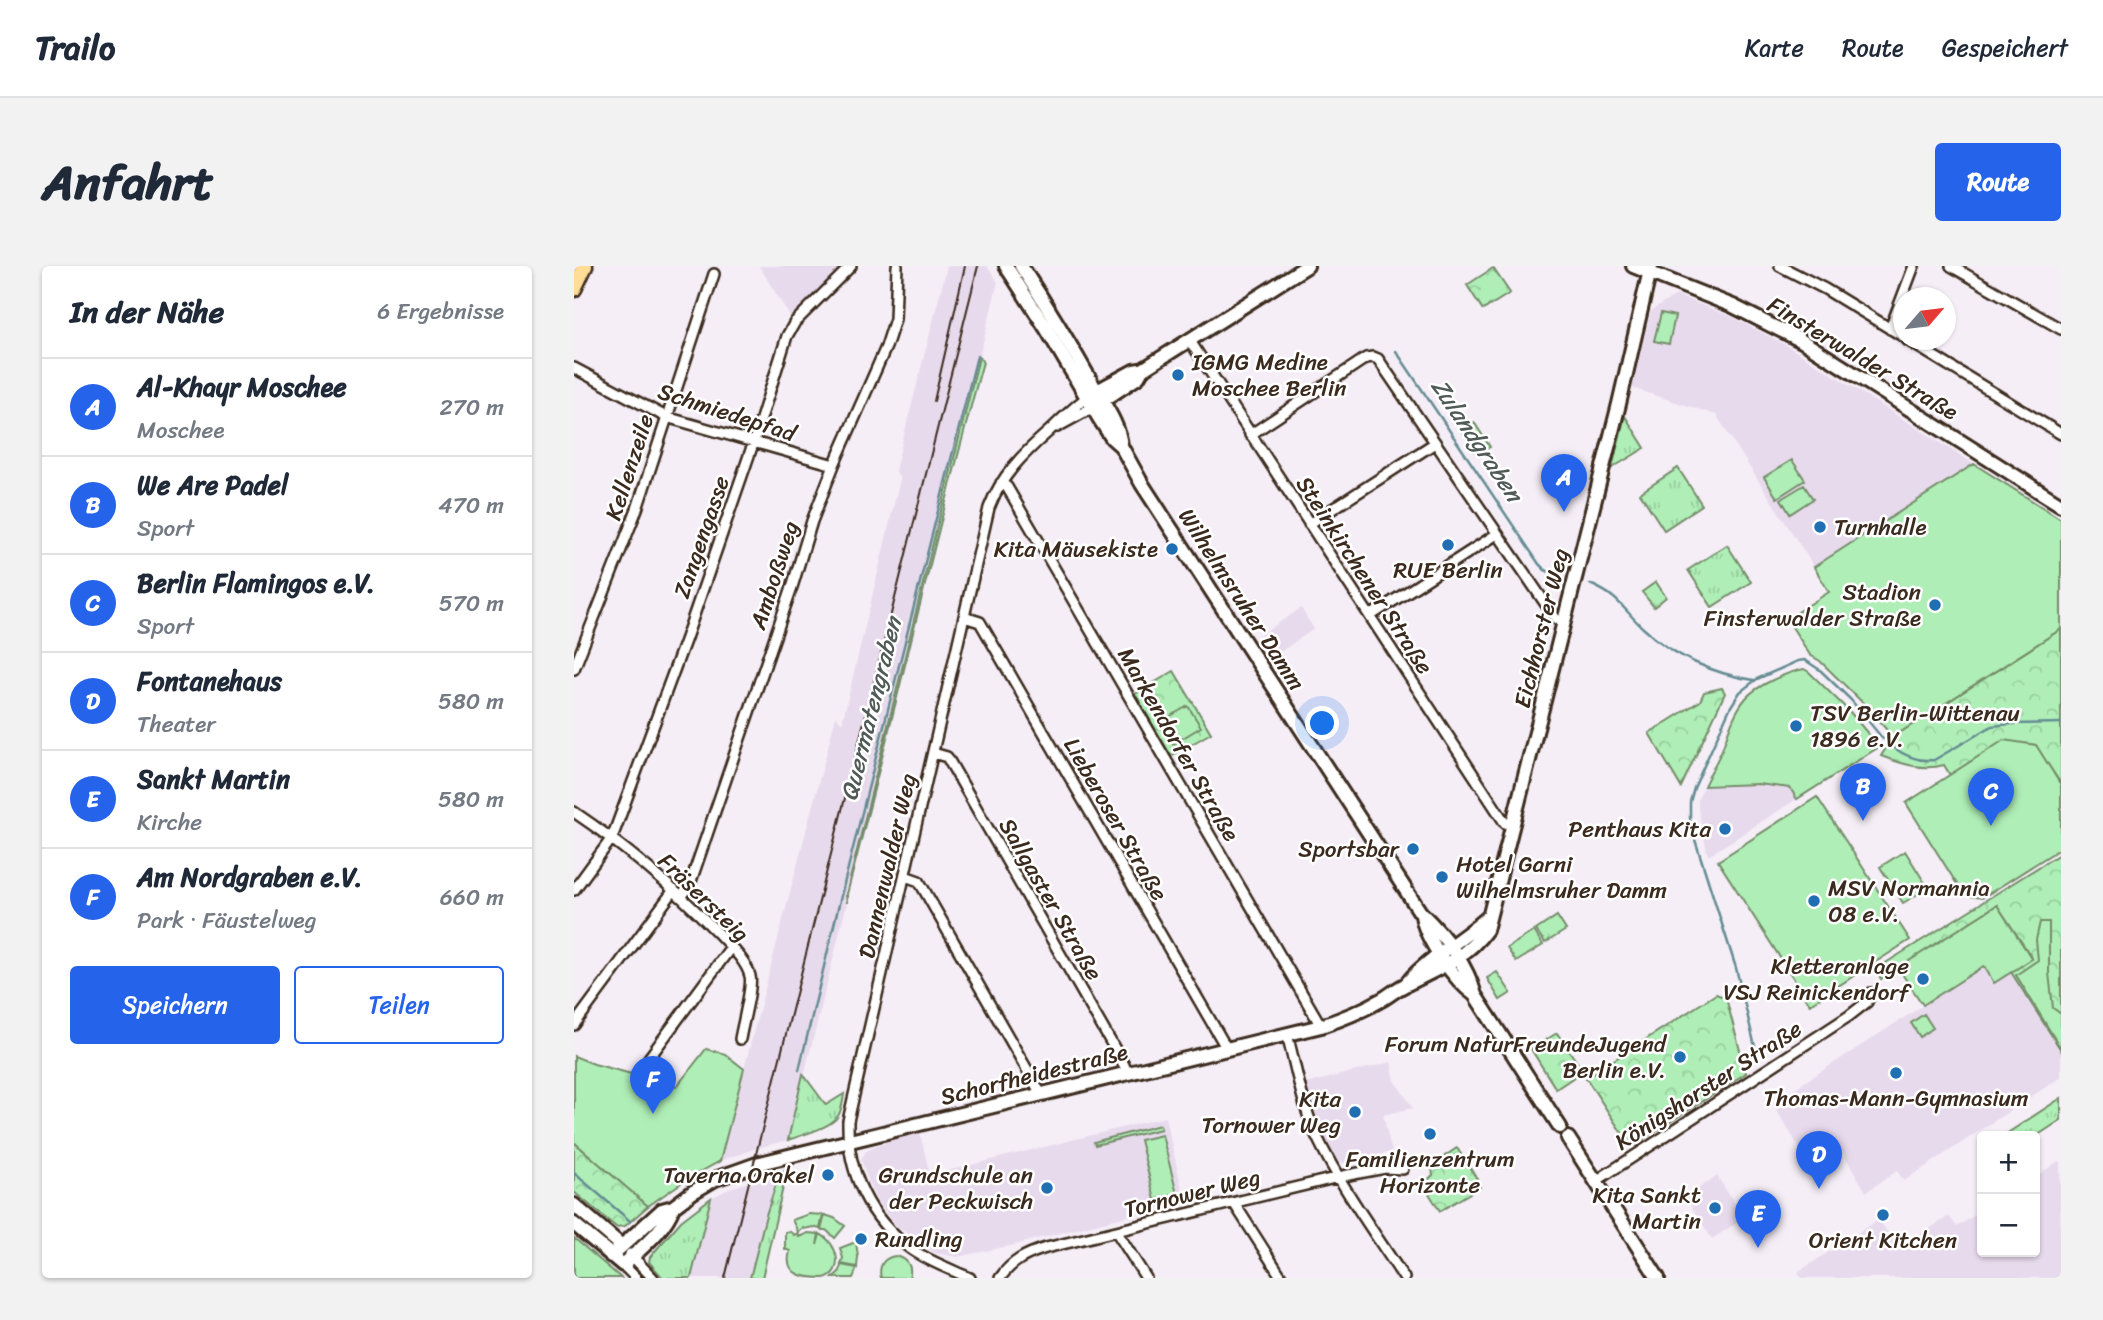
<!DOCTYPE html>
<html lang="de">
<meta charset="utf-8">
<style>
body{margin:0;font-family:Sriracha,sans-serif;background:#f2f2f3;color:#1f2937}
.controls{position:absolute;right:21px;bottom:21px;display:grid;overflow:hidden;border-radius:7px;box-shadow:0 2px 5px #0004}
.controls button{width:63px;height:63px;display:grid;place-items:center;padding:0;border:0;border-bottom:2px solid #e0e1e3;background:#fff;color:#1f2937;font:35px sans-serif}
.compass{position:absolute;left:1319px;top:21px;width:63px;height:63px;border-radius:50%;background:#fff;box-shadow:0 2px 5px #0004;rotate:62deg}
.you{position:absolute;left:749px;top:458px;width:24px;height:24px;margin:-18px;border:5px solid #fff;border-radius:50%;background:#1a73e8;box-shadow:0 0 0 10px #1a73e833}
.badge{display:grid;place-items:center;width:46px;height:46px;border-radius:50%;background:#2563eb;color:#fff;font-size:23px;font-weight:700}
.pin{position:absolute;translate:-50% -58px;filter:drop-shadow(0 2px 4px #0008)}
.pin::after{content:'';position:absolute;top:37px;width:24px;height:21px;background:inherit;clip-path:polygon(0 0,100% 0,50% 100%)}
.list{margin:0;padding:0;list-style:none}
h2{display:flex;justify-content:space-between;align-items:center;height:91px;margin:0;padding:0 28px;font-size:30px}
h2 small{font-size:23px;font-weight:400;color:#747a83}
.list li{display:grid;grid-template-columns:46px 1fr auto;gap:21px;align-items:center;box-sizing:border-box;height:98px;padding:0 28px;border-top:2px solid #e0e1e3}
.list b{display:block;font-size:26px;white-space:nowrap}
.list p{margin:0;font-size:23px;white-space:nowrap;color:#747a83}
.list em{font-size:23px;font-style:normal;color:#747a83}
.actions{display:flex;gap:14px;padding:21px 28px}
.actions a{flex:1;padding:16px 0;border:2px solid #2563eb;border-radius:7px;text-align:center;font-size:24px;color:#2563eb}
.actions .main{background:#2563eb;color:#fff}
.map{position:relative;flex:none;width:1487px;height:1012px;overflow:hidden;border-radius:7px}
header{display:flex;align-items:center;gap:42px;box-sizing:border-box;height:98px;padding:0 35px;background:#fff;border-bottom:2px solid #e0e1e3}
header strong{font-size:33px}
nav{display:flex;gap:38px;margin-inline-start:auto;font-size:24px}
.intro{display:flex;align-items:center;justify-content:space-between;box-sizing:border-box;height:168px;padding:0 42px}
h1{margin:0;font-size:49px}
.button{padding:18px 32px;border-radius:7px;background:#2563eb;color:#fff;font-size:24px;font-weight:700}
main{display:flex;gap:42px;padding:0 42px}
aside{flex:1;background:#fff;border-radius:7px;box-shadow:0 2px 5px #0004}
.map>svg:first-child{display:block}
.built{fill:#e8daed}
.grass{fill:url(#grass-tufts);stroke:#758c6a;stroke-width:2}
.park{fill:url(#park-crowns);stroke:#758c6a;stroke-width:2}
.garden{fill:#afefb7;stroke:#758c6a;stroke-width:2}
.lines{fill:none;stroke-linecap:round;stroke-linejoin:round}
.stream{stroke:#658c92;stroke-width:2.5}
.street-casing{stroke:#3b2a1e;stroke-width:14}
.secondary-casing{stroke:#3b2a1e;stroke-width:18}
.primary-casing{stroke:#3b2a1e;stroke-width:19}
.street{stroke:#fff;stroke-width:9}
.secondary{stroke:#fff;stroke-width:12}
.primary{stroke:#ffdd96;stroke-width:14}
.tram{stroke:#3b2a1e;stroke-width:2}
.poi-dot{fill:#1f6fb2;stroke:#fff;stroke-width:2.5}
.labels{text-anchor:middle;stroke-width:5;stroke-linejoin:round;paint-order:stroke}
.street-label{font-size:23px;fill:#3b2a1e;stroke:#fff}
.poi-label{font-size:23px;fill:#3b2a1e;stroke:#fff;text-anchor:end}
.water-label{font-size:24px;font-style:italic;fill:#505b58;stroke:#fff}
</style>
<header>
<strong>Trailo</strong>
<nav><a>Karte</a><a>Route</a><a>Gespeichert</a></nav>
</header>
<div class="intro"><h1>Anfahrt</h1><a class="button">Route</a></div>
<main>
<aside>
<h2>In der Nähe<small>6 Ergebnisse</small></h2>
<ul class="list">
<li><span class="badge">A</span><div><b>Al-Khayr Moschee</b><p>Moschee</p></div><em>270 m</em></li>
<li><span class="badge">B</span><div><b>We Are Padel</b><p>Sport</p></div><em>470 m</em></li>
<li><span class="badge">C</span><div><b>Berlin Flamingos e.V.</b><p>Sport</p></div><em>570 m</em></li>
<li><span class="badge">D</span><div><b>Fontanehaus</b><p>Theater</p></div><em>580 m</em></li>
<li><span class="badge">E</span><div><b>Sankt Martin</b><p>Kirche</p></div><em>580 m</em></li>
<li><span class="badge">F</span><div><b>Am Nordgraben e.V.</b><p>Park · Fäustelweg</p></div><em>660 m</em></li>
</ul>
<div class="actions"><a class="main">Speichern</a><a>Teilen</a></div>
</aside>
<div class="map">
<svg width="1487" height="1012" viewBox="0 0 1487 1012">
<defs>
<pattern id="grass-tufts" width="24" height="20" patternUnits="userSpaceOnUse" patternTransform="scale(1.75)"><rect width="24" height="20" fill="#afefb7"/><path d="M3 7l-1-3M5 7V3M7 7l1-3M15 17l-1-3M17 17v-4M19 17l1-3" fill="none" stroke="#97cd9d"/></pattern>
<pattern id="park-crowns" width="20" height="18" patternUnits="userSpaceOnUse" patternTransform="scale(1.75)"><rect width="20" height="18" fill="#afefb7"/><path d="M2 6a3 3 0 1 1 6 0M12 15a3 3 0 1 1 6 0" fill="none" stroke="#97cd9d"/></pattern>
</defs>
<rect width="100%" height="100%" fill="#f5eef7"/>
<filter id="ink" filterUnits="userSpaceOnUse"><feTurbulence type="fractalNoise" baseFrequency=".0143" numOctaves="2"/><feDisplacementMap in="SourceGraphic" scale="14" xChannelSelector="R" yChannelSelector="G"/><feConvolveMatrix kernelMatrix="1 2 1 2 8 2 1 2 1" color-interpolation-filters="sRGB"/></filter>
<g filter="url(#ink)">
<path class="built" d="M 185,0 L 269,0 L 217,52 Z
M 373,0 L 413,0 L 424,16 L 272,629 L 273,637 L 214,874 L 180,883 L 146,895 L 262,450 L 268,457 L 326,213 L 321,204 Z
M 1102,29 L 1158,51 L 1212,79 L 1400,198 L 1240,301 L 1142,149 L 1058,122 L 1077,45 Z
M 727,342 L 740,363 L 699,391 L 685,370 Z
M 1184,518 L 1216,522 L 1223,533 L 1134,590 L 1124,543 L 1124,533 L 1130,520 Z
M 1410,700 L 1420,716 L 1437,706 L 1487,784 L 1487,811 L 1330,915 L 1323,905 L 1292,926 L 1260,872 L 1228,892 L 1225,881 L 1198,837 Z
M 817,796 L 821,815 L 839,842 L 809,849 L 818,886 L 770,897 L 760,894 L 748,869 L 731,818 Z
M 591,851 L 611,935 L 440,979 L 383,991 L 361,987 L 321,959 L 305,938 L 297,923 L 287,894 L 292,885 L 318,874 L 346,867 L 356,909 Z
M 1486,894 L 1487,1012 L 1228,1012 L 1224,1006 L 1305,953 L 1324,983 L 1375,950 L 1383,961 L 1408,944 L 1408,986 L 1461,986 L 1461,911 Z
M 206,906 L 192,949 L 176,1012 L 117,1012 L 137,932 L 159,921 Z
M 1143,910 L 1170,952 L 1138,973 L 1111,931 Z"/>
<path class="grass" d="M 405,91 L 409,96 C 360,272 320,451 273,628 L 273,637 L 272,629 Z
M 1051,150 L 1071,182 L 1038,202 Z
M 1104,202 L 1128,239 L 1090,264 L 1066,227 Z
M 1153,279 L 1177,316 L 1138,341 L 1114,304 Z
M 983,650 L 992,664 L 971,677 L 962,664 Z
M 960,665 L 969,679 L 942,696 L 933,682 Z
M 923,706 L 937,727 L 926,734 L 913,712 Z
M 229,808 L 252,839 L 270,828 C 269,835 268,844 264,850 C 257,862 227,869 214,874 Z
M 1487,832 L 1487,854 L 1461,871 L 1433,870 L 1432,868 Z
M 213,904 L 188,1012 L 176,1012 L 192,949 L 206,906 Z
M 137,932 L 117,1012 L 89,1012 L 75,996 L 76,991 L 107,955 Z"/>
<path class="park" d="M 919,2 L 936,27 L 909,44 L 893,19 Z
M 1082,316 L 1092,331 L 1080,341 L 1068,326 Z
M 1487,363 L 1487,518 L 1461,479 L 1430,475 L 1376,509 L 1370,499 C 1349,505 1328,498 1307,490 L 1319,471 Z
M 600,405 L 637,467 L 597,490 L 561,428 Z
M 1148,422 L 1151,427 L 1107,521 L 1075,467 L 1126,435 L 1130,426 Z
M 1487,587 L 1487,784 L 1437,706 L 1458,692 L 1423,639 L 1307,713 L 1302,703 Z
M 1142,728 L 1152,732 L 1172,807 L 1057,881 L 1012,812 Z
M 983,767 L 1009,805 L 982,823 L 957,783 Z
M 0,876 L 74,940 L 51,960 L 42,961 L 0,926 Z
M 883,882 L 903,913 L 901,914 L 906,921 L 866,945 L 849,918 L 859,909 L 857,895 L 865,894 Z"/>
<path class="garden" d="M 1087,47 L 1101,50 L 1095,78 L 1080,75 Z
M 900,156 L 916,181 L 903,188 L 887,163 Z
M 1218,194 L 1231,214 L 1203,232 L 1190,211 Z
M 1400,198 L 1487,253 L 1487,363 L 1319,471 L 1289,437 L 1246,395 L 1236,389 L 1213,353 L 1255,326 L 1240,301 Z
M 1230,219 L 1239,233 L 1216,248 L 1207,233 Z
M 1230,403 L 1235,406 L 1276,446 L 1305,481 L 1223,533 L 1216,522 L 1184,518 L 1130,520 C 1136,507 1144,494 1149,481 C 1155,464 1160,446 1172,432 C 1183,419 1214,406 1230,403 Z
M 614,440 L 627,461 L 599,478 L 586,456 Z
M 1430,474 L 1462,479 L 1487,519 L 1487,582 L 1408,632 L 1396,630 L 1386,623 L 1332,537 Z
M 1243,531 L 1336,674 L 1236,738 L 1144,595 Z
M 1331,585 L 1354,622 L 1329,637 L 1306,601 Z
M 1423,639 L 1458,693 L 1420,717 L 1410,700 L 1349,739 L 1324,702 Z
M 1466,656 L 1475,656 L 1475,707 L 1479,742 L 1487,748 L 1487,783 L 1442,709 L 1464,694 L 1462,674 Z
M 1350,748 L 1359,762 L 1346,771 L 1337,757 Z
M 132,783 L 151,788 L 170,803 L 146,895 L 110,915 L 74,940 L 0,876 L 0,790 L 20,798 L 103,820 Z
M 586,859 L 587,863 L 521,879 L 520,876 Z
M 588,869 L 603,928 L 581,934 L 566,874 Z
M 235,948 L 249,949 L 246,963 L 239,961 L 230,963 L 229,962 L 224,966 L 218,954 Z
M 251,949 L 260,952 L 271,960 L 261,972 L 252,964 L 247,964 Z
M 215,965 L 220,969 L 224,967 L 225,971 L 234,967 L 245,968 L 243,979 L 246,968 C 264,977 271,1007 250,1012 C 230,1012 209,1009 216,985 L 211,983 L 211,966 Z
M 0,972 L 47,1012 L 0,1012 Z
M 282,976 L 284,991 L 283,1001 L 267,998 L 269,992 L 266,982 Z
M 321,990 C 333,992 339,1000 335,1012 L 307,1012 C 304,1000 309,992 321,990 Z
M 267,999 L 283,1002 L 279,1012 L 259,1012 L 266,1005 Z"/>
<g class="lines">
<path class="stream" d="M 822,85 L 965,298 L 971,304 L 986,310
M 1016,318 C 1046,331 1047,341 1069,362 C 1099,390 1139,408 1180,414
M 1319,481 C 1331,490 1344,496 1360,494 L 1418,460 L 1437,458 L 1487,457
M 1184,793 L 1162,702 L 1116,558 L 1116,536 L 1120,522 L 1156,442 L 1166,426 L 1183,413 L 1224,395 L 1231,394 L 1246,404 L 1277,434 L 1309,473
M 225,804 L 267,630 L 403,90
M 0,907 L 56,955"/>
<defs>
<path id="street" d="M 1206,0 L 1251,23 L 1330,71
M 1377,0 L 1487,63
M 1316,63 L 1340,0
M 1333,74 L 1487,168
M 616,75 L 931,557 L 938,559
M 0,102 L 92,151 L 260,199
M 483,161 L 523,139
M 676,169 L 792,92 L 799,91 L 804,93 L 982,353 L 990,355
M 427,217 L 433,221 L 747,760
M 735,258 L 861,177
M 796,350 L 923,268
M 390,351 L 406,356 L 653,783
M 0,403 L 63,243 L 140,8
M 359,487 L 373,491 L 550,799 L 553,807
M 0,546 C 52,581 100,622 144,667 C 155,679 172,694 176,710 C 179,720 168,760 166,773
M 331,610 L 345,615 L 467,828
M 0,624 L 38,572 L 112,372 L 180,175 L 213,70 L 221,56 L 277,0
M 107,631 L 115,621 L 219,318 L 238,255 L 260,199 L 312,81 L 321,53 L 323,0
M 0,759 L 100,624
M 713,768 C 722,802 728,839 743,871 C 767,921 800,966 830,1012
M 75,792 L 157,681
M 1022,915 L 1275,750 L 1293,736 L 1297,727
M 660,937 L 708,1012
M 542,965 L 572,1012
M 56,988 L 79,1012
M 49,999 L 62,1012
M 396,1012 C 376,1003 354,995 337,983 C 295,953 273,906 274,855 L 415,242 C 427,210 449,188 474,166 C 488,153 500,140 515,130
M 426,1012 C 438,995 452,988 472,982 L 769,910 L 811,902 L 829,903"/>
<path id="secondary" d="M 432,0 L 472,62 L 525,152 L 538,172 L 547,180 L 568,218 L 846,646 C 870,669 892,696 901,729 L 986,861
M 447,0 C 474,41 499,83 523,126 C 533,143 545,160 547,180
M 1059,0 L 1159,40 L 1228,75 L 1487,239
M 523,125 L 560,105 L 566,104
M 528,135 L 564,111 L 568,104 L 733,0
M 848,649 C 851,673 881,715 901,729
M 834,716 C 856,690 889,674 914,651
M 994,872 L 1084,1012
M 0,939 L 48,980
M 0,958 L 49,999 C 66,983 91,964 99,941
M 37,990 L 88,944 L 99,941 L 119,926 L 141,913 L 186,897 L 747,760 C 768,753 788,745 807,734 C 815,730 822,723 831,719 C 859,705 893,692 912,664 L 1045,138 L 1077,0"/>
<path id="primary" d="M 0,23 L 11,0"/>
</defs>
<use href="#street" class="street-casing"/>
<use href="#secondary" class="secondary-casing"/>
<use href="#primary" class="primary-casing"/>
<use href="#street" class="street"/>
<use href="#secondary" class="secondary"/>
<use href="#primary" class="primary"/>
<path class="tram" d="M 360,135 L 391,0
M 151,1012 L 404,0"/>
</g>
</g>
<g class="poi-dot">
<circle cx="604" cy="109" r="7"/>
<circle cx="1246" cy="261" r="7"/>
<circle cx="874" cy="279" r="7"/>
<circle cx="598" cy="283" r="7"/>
<circle cx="1361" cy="339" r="7"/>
<circle cx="1222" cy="460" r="7"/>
<circle cx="1151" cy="563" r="7"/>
<circle cx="839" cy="583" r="7"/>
<circle cx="868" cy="611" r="7"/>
<circle cx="1240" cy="635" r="7"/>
<circle cx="1349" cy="713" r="7"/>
<circle cx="1106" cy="791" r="7"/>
<circle cx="1322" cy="807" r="7"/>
<circle cx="781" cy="846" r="7"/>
<circle cx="856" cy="868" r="7"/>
<circle cx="254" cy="909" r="7"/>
<circle cx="473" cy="922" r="7"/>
<circle cx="1141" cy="942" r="7"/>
<circle cx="1309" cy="949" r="7"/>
<circle cx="287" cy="973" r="7"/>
</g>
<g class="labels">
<g class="street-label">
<text transform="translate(1289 92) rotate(31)" y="8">Finsterwalder Straße</text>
<text transform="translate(153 146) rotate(18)" y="8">Schmiedepfad</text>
<text transform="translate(55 201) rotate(-72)" y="8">Kellenzeile</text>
<text transform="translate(127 271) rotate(-71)" y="8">Zangengasse</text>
<text transform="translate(200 309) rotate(-72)" y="8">Amboßweg</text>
<text transform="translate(791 309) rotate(57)" y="8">Steinkirchener Straße</text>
<text transform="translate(668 333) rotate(57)" y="8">Wilhelmsruher Damm</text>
<text transform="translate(967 362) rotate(-76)" y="8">Eichhorster Weg</text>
<text transform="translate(605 478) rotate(60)" y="8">Markendorfer Straße</text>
<text transform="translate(542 553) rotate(60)" y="8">Lieberoser Straße</text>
<text transform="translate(313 600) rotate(-77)" y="8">Dannenwalder Weg</text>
<text transform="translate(130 631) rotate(44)" y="8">Fräsersteig</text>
<text transform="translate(477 633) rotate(60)" y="8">Sallgaster Straße</text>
<text transform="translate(460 808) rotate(-14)" y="8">Schorfheidestraße</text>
<text transform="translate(1134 819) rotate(-33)" y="8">Königshorster Straße</text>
<text transform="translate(618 927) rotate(-14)" y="8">Tornower Weg</text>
</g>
<g class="poi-label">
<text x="618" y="104" text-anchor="start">IGMG Medine<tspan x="618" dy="26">Moschee Berlin</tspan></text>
<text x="1260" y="269" text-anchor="start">Turnhalle</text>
<text x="584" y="291">Kita Mäusekiste</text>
<text x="874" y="312" text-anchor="middle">RUE Berlin</text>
<text x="1347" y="334">Stadion<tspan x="1347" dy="26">Finsterwalder Straße</tspan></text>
<text x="1236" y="455" text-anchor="start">TSV Berlin-Wittenau<tspan x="1236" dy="26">1896 e.V.</tspan></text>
<text x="1137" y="571">Penthaus Kita</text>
<text x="825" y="591">Sportsbar</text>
<text x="882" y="606" text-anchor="start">Hotel Garni<tspan x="882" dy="26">Wilhelmsruher Damm</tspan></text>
<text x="1254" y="630" text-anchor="start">MSV Normannia<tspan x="1254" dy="26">08 e.V.</tspan></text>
<text x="1335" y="708">Kletteranlage<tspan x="1335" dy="26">VSJ Reinickendorf</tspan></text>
<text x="1092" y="786">Forum NaturFreundeJugend<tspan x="1092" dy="26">Berlin e.V.</tspan></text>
<text x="1322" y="840" text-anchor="middle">Thomas-Mann-Gymnasium</text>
<text x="767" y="841">Kita<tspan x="767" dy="26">Tornower Weg</tspan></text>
<text x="856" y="901" text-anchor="middle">Familienzentrum<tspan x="856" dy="26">Horizonte</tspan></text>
<text x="240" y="917">Taverna Orakel</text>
<text x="459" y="917">Grundschule an<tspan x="459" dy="26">der Peckwisch</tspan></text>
<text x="1127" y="937">Kita Sankt<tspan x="1127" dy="26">Martin</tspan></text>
<text x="301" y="981" text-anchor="start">Rundling</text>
<text x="1309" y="982" text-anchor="middle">Orient Kitchen</text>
</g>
<g class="water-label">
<text transform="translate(903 174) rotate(56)" y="8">Zulandgraben</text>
<text transform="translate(297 443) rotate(-76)" y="8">Quermatengraben</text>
</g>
</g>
</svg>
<div class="controls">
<button>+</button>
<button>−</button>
</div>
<svg class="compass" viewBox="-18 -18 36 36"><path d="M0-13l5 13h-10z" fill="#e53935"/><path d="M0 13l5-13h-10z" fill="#747a83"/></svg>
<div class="you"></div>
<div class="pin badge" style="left:990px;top:246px">A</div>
<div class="pin badge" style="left:1289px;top:555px">B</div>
<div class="pin badge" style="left:1417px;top:560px">C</div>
<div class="pin badge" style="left:1245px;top:923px">D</div>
<div class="pin badge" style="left:1184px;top:982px">E</div>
<div class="pin badge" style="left:79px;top:848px">F</div>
</div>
</main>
